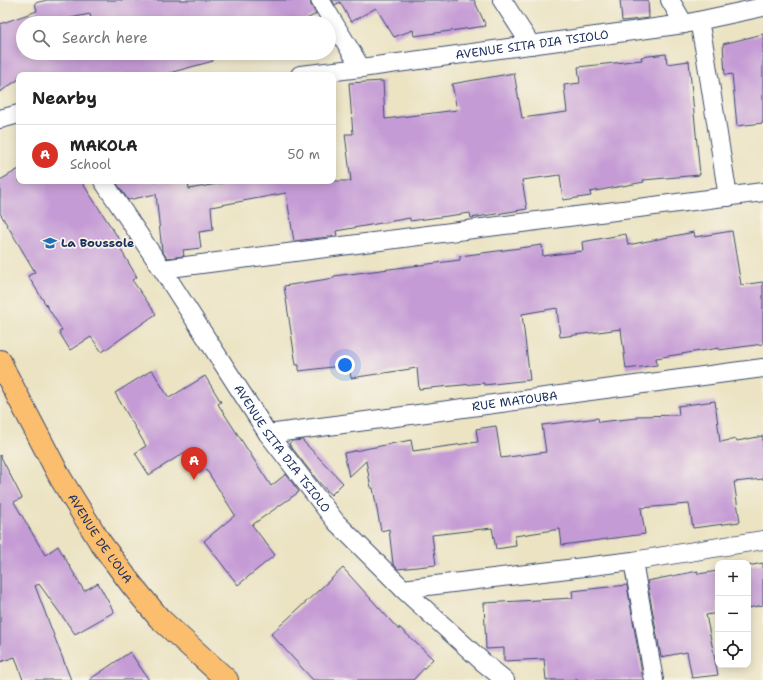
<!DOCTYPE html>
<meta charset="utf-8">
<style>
body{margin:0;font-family:"Shantell Sans",sans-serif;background:#f6f6f6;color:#222}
.controls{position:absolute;right:12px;bottom:12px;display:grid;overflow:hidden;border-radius:8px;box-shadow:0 2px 10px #0003}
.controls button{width:36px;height:36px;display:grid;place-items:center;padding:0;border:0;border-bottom:1px solid #e0e0e0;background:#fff;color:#222;font:20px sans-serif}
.you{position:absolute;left:345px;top:365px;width:14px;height:14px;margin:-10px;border:3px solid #fff;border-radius:50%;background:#1a73e8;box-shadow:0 0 0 6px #1a73e833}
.badge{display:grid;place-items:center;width:26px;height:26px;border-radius:50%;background:#d93025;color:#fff;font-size:13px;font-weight:700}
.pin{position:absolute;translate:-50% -33px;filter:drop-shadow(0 1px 2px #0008)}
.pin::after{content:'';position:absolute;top:21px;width:14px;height:12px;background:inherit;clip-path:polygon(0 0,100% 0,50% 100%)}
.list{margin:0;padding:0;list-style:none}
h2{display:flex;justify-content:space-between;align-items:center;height:52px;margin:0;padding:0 16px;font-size:17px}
h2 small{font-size:13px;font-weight:400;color:#767676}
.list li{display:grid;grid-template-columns:26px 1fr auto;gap:12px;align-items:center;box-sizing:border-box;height:60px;padding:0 16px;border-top:1px solid #e0e0e0}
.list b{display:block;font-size:15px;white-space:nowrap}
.list p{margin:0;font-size:13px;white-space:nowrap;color:#767676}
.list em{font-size:13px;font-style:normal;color:#767676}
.icon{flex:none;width:22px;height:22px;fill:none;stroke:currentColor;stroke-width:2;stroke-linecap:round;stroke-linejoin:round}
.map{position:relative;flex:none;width:763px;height:680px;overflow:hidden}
.search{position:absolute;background:#fff;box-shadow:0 2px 10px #0003;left:16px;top:16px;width:320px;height:44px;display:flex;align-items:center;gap:10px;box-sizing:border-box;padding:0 14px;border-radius:22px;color:#767676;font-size:15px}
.panel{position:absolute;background:#fff;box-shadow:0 2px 10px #0003;left:16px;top:72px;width:320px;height:112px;border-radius:8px}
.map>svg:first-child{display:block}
.building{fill:#c59bd5}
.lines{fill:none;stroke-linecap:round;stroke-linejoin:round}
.street-casing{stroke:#3a4a6d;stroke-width:20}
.primary-casing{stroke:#3a4a6d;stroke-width:24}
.street{stroke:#fff;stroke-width:18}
.primary{stroke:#fbbe6e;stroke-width:22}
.labels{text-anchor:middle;stroke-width:3.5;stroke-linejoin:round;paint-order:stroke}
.street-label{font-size:12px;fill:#1b2f5e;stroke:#f7f3e8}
.poi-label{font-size:12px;font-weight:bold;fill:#1b2f5e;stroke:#f7f3e8;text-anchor:start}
</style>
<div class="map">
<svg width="763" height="680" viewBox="0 0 763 680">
<rect width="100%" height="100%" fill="#f7f3e8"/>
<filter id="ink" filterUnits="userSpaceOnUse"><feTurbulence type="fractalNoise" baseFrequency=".025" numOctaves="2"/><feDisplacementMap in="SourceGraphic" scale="8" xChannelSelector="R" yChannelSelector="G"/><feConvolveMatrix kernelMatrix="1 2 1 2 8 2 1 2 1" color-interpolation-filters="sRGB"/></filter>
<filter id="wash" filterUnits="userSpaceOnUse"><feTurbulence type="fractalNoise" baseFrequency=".012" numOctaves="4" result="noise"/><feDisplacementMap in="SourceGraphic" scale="16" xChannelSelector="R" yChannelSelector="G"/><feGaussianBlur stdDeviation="0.9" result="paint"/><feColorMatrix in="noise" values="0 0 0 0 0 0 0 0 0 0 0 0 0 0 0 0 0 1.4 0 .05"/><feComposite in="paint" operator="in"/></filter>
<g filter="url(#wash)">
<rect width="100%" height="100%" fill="#ebe3c2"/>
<g id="blocks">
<path class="building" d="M 47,0 L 310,0 L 311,5 L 316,14 L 299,23 L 92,23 L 90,14 L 46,23 L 23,23 L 23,53 L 52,53 L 52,55 L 80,53 L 210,53 L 213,61 L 162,75 L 19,75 L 19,79 L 0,92 L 0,24 L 37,11 L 35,3 Z
M 332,0 L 474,0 L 486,26 L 414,36 L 413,30 L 394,37 L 376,8 L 351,22 L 340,2 L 335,5 Z
M 620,0 L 648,0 L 649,18 L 622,21 Z
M 763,34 L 763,123 L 737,126 L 732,74 L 725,75 L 723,44 Z
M 666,54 L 667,64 L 689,61 L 700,175 L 643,180 L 644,182 L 590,192 L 591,196 L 563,200 L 560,175 L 522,180 L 527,209 L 471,218 L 470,213 L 410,221 L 410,218 L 336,231 L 337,236 L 294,241 L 286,193 L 211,207 L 213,230 L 199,232 L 201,248 L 183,250 L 184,256 L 167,258 L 162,251 L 156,194 L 128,200 L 116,182 L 116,181 L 188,181 L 189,189 L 233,181 L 351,181 L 345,134 L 353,134 L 349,83 L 383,81 L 385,119 L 457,110 L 452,84 L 514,73 L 522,118 L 567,112 L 564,85 L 580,83 L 578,67 L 642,60 L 641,57 Z
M 19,169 L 19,181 L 81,181 L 121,242 L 121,250 L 137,277 L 132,280 L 156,314 L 102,352 L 91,337 L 70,350 L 59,332 L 62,330 L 28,276 L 35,272 L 0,213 L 0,180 Z
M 732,231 L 741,285 L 763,282 L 763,344 L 719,350 L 719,348 L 656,358 L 657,365 L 626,369 L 621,329 L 560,337 L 557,308 L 522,314 L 530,380 L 484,385 L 484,383 L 419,389 L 417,368 L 351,378 L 349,365 L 299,371 L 299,365 L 296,365 L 284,286 L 334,278 L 334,276 L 460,260 L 460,256 L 542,245 L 543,256 L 583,251 L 582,242 L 626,234 L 628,245 L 694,232 L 695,237 Z
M 152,370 L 169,398 L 205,376 L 221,402 L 218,404 L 271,486 L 286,474 L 299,492 L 252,525 L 275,555 L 238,585 L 204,541 L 235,515 L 206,469 L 199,473 L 185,452 L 149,475 L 135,453 L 146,446 L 115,393 Z
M 715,401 L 720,442 L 736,439 L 737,441 L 763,436 L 763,479 L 734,482 L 740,522 L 693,528 L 689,504 L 641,508 L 645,534 L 562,545 L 560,529 L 515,536 L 516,546 L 496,549 L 492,528 L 432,535 L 436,565 L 398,569 L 393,564 L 389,529 L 381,531 L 373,488 L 371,488 L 366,461 L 349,477 L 344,453 L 411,440 L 413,451 L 478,442 L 476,429 L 496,426 L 501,458 L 546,452 L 542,425 L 598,418 L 599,422 L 637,418 L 637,416 L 679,415 L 678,406 Z
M 302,440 L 343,483 L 331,495 L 318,481 L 289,444 L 292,441 Z
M 0,455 L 22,498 L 14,502 L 45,555 L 58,546 L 84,591 L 98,583 L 114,612 L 75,634 L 39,584 L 35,586 L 71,680 L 23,680 L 15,657 L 0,662 Z
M 763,563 L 763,605 L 748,608 L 748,566 Z
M 343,568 L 399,630 L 399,627 L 433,659 L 413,680 L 313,680 L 271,634 Z
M 698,571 L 698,574 L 718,571 L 718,613 L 706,615 L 718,675 L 692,678 L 687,652 L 661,657 L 647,581 Z
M 627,585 L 643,680 L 546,680 L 544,659 L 504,661 L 504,648 L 486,649 L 484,603 L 573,598 L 572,591 Z
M 130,652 L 149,680 L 89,680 Z"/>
</g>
</g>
<g filter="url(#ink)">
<use href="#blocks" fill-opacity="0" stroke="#3a4a6d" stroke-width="1"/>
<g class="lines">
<defs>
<g id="street">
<path d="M 320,0 L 361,68"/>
<path d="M 502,0 L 531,45"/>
<path d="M 670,0 L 684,24"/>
<path d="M 699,21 L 705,52 L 728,197"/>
<path id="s1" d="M 300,75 L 361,68 L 684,24 L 763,7"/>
<path d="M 0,119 L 19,114"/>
<path id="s2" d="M 103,181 L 162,269 L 268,434 L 336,522 L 403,589 L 484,663 L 505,680"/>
<path d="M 162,269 L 763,192"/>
<path id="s3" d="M 268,434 L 763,368"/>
<path d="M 633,561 L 654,680"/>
<path d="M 403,589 L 633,561 L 763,540"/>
</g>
<g id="primary">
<path id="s4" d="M 0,361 L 5,372 L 61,479 L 100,542 L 131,584 L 159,618 L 227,680"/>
</g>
</defs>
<use href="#street" class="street-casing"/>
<use href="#primary" class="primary-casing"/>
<use href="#street" class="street"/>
<use href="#primary" class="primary"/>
</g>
</g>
<defs>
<symbol id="school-bare" viewBox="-9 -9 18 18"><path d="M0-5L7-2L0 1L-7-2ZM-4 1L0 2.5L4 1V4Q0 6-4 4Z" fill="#1f6fb2" stroke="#f7f3e8" stroke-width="2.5" paint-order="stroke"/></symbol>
</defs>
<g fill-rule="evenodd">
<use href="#school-bare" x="40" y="233" width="20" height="20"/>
</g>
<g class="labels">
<g class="street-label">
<text dy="4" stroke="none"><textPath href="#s1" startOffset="234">AVENUE SITA DIA TSIOLO</textPath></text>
<text dy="4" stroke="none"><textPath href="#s3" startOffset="249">RUE MATOUBA</textPath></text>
<text dy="4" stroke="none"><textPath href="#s2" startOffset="322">AVENUE SITA DIA TSIOLO</textPath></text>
<text dy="4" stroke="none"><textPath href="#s4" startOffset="204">AVENUE DE L'OUA</textPath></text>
</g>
<g class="poi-label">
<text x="61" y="247">La Boussole</text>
</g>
</g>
</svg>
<div class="controls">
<button>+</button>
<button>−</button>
<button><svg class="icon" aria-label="locate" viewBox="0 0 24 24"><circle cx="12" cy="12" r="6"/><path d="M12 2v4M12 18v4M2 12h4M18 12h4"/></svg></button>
</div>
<div class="you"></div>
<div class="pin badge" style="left:194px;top:480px">A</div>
<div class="search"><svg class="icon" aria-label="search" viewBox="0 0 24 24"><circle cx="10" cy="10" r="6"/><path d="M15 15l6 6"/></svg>Search here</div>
<section class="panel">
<h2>Nearby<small></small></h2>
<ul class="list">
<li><span class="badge">A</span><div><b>MAKOLA</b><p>School</p></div><em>50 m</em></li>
</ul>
</section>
</div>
